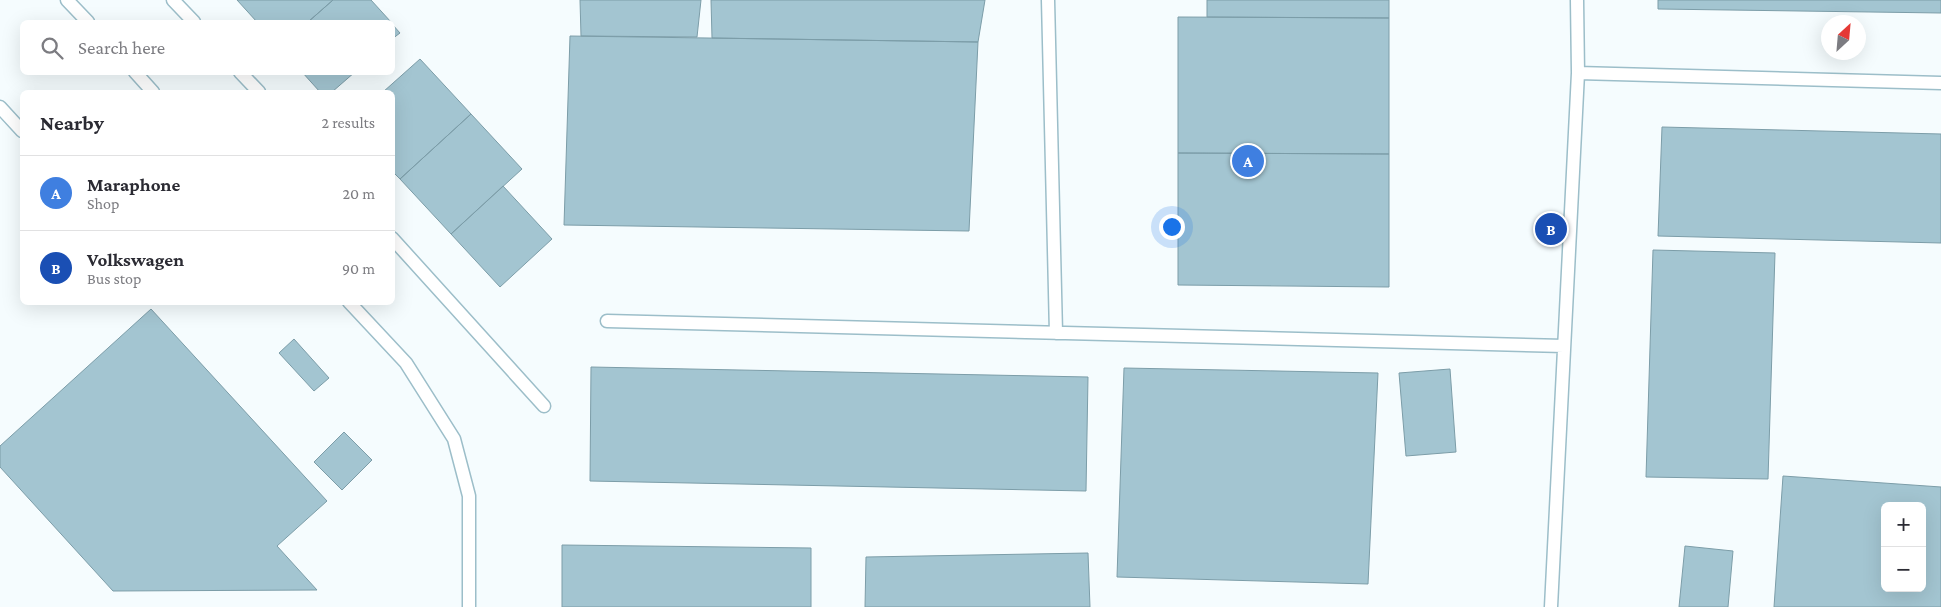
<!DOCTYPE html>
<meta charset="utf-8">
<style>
body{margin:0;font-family:"Crimson Pro",serif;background:#f2f2f3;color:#2b2b33}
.controls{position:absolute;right:15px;bottom:15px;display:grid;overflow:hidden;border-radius:8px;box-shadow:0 5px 20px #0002}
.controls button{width:45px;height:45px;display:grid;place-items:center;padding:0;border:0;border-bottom:1px solid #e1e1e2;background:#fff;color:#2b2b33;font:25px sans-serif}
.compass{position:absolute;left:1821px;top:15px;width:45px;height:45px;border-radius:50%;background:#fff;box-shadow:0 5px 20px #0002;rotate:26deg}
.you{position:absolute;left:1171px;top:226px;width:18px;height:18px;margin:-12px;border:4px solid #fff;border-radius:50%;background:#1a73e8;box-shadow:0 0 0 8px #1a73e833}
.badge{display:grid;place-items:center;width:32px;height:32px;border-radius:50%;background:#d93025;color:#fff;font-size:16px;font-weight:700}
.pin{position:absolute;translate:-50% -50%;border:2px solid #fff;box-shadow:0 1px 5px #0006}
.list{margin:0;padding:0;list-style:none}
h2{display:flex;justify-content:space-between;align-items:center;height:65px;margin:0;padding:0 20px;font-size:21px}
h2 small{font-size:16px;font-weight:400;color:#7c7c81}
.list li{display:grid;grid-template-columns:32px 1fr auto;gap:15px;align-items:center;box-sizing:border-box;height:75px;padding:0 20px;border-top:1px solid #e1e1e2}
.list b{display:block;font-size:19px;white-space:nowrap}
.list p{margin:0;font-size:16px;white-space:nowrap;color:#7c7c81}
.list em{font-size:16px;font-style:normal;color:#7c7c81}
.icon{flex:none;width:28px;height:28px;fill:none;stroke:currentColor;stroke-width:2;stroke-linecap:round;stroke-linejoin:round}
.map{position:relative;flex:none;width:1941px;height:607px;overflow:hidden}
.search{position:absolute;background:#fff;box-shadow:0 5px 20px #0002;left:20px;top:20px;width:375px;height:55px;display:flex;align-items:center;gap:12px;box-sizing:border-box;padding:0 18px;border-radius:8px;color:#7c7c81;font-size:19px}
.panel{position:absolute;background:#fff;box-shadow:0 5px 20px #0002;left:20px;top:90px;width:375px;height:215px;border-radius:8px}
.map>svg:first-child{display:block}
.building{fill:#a3c5d1;stroke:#7c9da8;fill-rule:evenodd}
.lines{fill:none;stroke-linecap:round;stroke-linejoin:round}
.service-casing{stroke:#9cbec9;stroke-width:15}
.service{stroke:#fff;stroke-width:12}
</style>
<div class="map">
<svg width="1941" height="607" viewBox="0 0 1941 607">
<rect width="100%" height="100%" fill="#f5fcfe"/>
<path class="building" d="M 237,0 L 333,0 L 308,22 L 257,22 Z
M 333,0 L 371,0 L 391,22 L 308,22 Z
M 580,0 L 701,0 L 697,37 L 581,36 Z
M 711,0 L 985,0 L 978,42 L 712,38 Z
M 1207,0 L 1389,0 L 1389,18 L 1207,17 Z
M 1658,0 L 1941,0 L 1941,13 L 1658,9 Z
M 1178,17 L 1389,18 L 1389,154 L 1178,153 Z
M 392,24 L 400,33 L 392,39 Z
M 570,36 L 978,42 L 969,231 L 564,225 Z
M 420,59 L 471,114 L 400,179 L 392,171 L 392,92 L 383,92 Z
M 302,72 L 355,72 L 332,92 L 320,92 Z
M 471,114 L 522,169 L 451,234 L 400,179 Z
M 1662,127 L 1941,134 L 1941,243 L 1658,236 Z
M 1178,153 L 1389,154 L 1389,287 L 1178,285 Z
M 503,186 L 552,239 L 500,287 L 451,234 Z
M 1653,250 L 1775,253 L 1768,479 L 1646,477 Z
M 151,309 L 327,501 L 277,546 L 317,590 L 113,591 L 0,467 L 0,446 Z
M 294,339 L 329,378 L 314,391 L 279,353 Z
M 591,367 L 1088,377 L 1086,491 L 590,481 Z
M 1124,368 L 1378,373 L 1368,584 L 1117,577 Z
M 1450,369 L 1456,452 L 1406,456 L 1399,373 Z
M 344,432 L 372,460 L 342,490 L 314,462 Z
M 1783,476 L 1941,487 L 1941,607 L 1774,607 ZM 1885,506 L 1922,506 L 1922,588 L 1885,588 Z
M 562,545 L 811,548 L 811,607 L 562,607 Z
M 1685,546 L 1733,551 L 1728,607 L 1679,607 Z
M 1088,553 L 1090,607 L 865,607 L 866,557 Z"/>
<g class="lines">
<defs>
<path id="service" d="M 67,0 L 88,22
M 173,0 L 194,22
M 1048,0 L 1056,333
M 135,72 L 153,92
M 240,72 L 259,92
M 1578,73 L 1941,83
M 0,107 L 22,131
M 392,238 L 544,406
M 349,302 L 406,363 L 454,439 L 469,496 L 469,607
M 607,321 L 1564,346
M 1551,607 L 1578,73 L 1577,0"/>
</defs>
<use href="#service" class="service-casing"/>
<use href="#service" class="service"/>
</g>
</svg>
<div class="controls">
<button>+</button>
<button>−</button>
</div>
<svg class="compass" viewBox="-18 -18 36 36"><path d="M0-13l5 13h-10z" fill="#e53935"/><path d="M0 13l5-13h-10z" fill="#7c7c81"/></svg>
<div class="you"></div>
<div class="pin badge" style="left:1248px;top:161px;background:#3f7fe0">A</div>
<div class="pin badge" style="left:1551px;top:229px;background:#1a4fb4">B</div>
<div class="search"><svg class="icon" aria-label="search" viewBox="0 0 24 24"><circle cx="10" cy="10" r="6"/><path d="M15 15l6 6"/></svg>Search here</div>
<section class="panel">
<h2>Nearby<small>2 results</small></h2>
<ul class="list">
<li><span class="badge" style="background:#3f7fe0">A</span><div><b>Maraphone</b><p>Shop</p></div><em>20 m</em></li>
<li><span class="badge" style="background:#1a4fb4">B</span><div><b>Volkswagen</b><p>Bus stop</p></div><em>90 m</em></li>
</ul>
</section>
</div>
